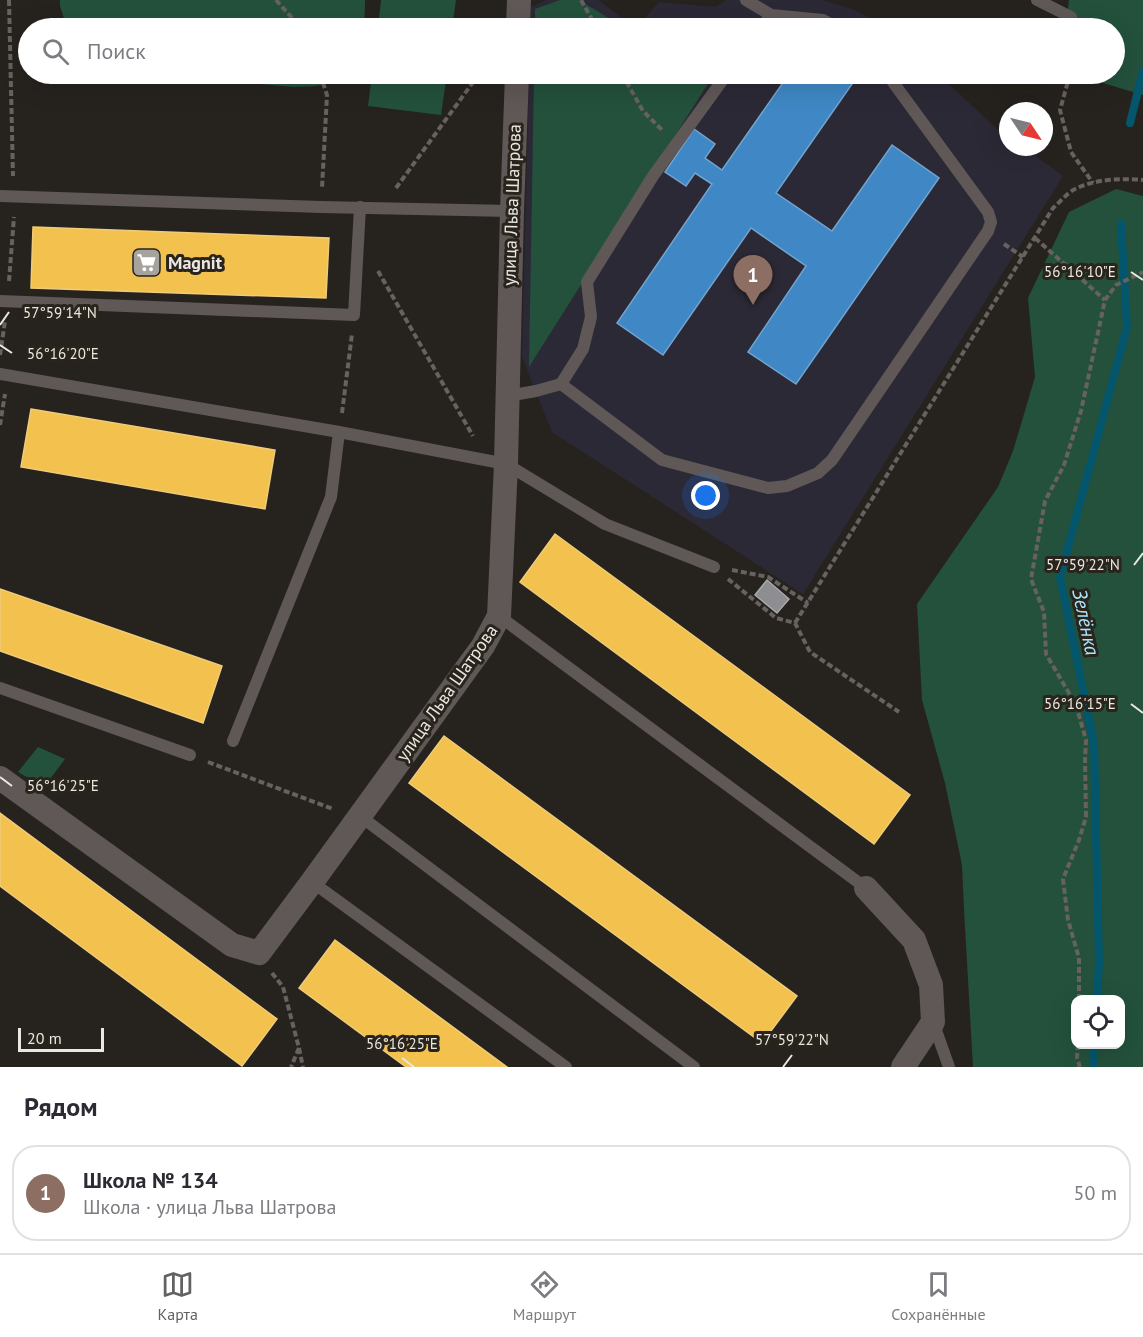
<!DOCTYPE html>
<html lang="ru">
<meta charset="utf-8">
<style>
body{margin:0;font-family:"PT Sans",sans-serif;background:#f2f2f3;color:#2b2b33}
.controls{position:absolute;right:18px;bottom:18px;display:grid;overflow:hidden;border-radius:12px;box-shadow:0 6px 24px #0002}
.controls button{width:54px;height:54px;display:grid;place-items:center;padding:0;border:0;border-bottom:2px solid #e1e1e2;background:#fff;color:#2b2b33;font:30px sans-serif}
.compass{position:absolute;left:999px;top:102px;width:54px;height:54px;border-radius:50%;background:#fff;box-shadow:0 6px 24px #0002;rotate:125deg}
.scale{position:absolute;left:18px;bottom:15px;width:86px;box-sizing:border-box;padding-left:6px;border:3px solid #ebe7e2;border-top:0;font-size:16px;line-height:21px;white-space:nowrap;color:#ebe7e2;-webkit-text-stroke:4px #29241c;paint-order:stroke}
.you{position:absolute;left:706px;top:496px;width:21px;height:21px;margin:-15px;border:4px solid #fff;border-radius:50%;background:#1a73e8;box-shadow:0 0 0 9px #1a73e833}
.badge{display:grid;place-items:center;width:39px;height:39px;border-radius:50%;background:#626163;color:#fff;font-size:20px;font-weight:700}
.pin{position:absolute;translate:-50% -50px;filter:drop-shadow(0 2px 3px #0008)}
.pin::after{content:'';position:absolute;top:32px;width:21px;height:18px;background:inherit;clip-path:polygon(0 0,100% 0,50% 100%)}
.list{margin:0;padding:0;list-style:none}
h2{display:flex;justify-content:space-between;align-items:center;height:78px;margin:0;padding:0 24px;font-size:26px}
h2 small{font-size:20px;font-weight:400;color:#7c7c81}
.list li{display:grid;grid-template-columns:39px 1fr auto;gap:18px;align-items:center;box-sizing:border-box;height:96px;margin:0 12px 12px;padding:0 12px;border:2px solid #e1e1e2;border-radius:24px}
.list b{display:block;font-size:22px;white-space:nowrap}
.list p{margin:0;font-size:20px;white-space:nowrap;color:#7c7c81}
.list em{font-size:20px;font-style:normal;color:#7c7c81}
.icon{flex:none;width:33px;height:33px;fill:none;stroke:currentColor;stroke-width:2;stroke-linecap:round;stroke-linejoin:round}
.map{position:relative;flex:none;width:1143px;height:1067px;overflow:hidden}
.search{position:absolute;background:#fff;box-shadow:0 6px 24px #0002;left:18px;right:18px;top:18px;height:66px;display:flex;align-items:center;gap:15px;box-sizing:border-box;padding:0 21px;border-radius:33px;color:#7c7c81;font-size:22px}
.sheet{height:186px;background:#fff}
nav{display:flex;justify-content:space-around;align-items:center;box-sizing:border-box;height:84px;border-top:2px solid #e1e1e2;background:#fff;font-size:16px;color:#7c7c81}
nav a{display:grid;justify-items:center;gap:3px}
nav .on{color:#626163}
.map>svg:first-child{display:block}
.education{fill:#2c2936}
.green{fill:#23513c;fill-rule:evenodd}
.homes{fill:#f2c14e;stroke:#f0cc7a;stroke-width:1.5}
.schools{fill:#3f88c5;stroke:#73a4ce;stroke-width:1.5}
.industry{fill:#8d8d92;stroke:#a9a8aa;stroke-width:1.5}
.lines{fill:none;stroke-linecap:round;stroke-linejoin:round}
.stream{stroke:#04566c;stroke-width:8}
.path{stroke:#676160;stroke-width:4;stroke-dasharray:6 3;stroke-linecap:butt}
.service{stroke:#5f5856;stroke-width:12}
.minor{stroke:#5f5856;stroke-width:24}
.ticks{fill:none;stroke:#ebe7e2;stroke-width:2}
.labels{text-anchor:middle;stroke-width:6;stroke-linejoin:round;paint-order:stroke}
.street-label{font-size:18px;fill:#ebe7e2;stroke:#29241c}
.poi-label{font-size:18px;font-weight:bold;fill:#ebe7e2;stroke:#29241c;text-anchor:start}
.water-label{font-size:20px;font-style:italic;fill:#aae4fc;stroke:#29241c}
.ticks-label{font-size:15px;text-anchor:middle;fill:#ebe7e2;stroke:#29241c;stroke-width:6;stroke-linejoin:round;paint-order:stroke}
</style>
<div class="map">
<svg width="1143" height="1067" viewBox="0 0 1143 1067">
<rect width="100%" height="100%" fill="#26231f"/>
<path class="education" d="M 546,0 L 598,0 L 636,28 L 530,28 L 531,7 Z
M 727,0 L 821,0 L 849,8 L 883,23 L 889,28 L 636,28 L 659,2 L 715,7 Z
M 529,74 L 938,74 L 997,129 L 1008,137 L 1008,147 L 1023,147 L 1063,176 L 803,594 L 552,432 L 522,357 Z"/>
<path class="green" d="M 60,0 L 365,0 L 365,3 L 364,28 L 67,28 L 60,6 Z
M 381,0 L 456,0 L 452,28 L 378,28 Z
M 560,0 L 579,0 L 625,28 L 535,28 L 535,9 Z
M 1069,0 L 1143,0 L 1143,95 L 1073,74 L 1114,74 L 1114,28 L 1066,28 Z
M 143,74 L 346,74 C 334,87 311,86 294,87 Z
M 372,74 L 447,74 L 441,115 L 368,106 Z
M 534,74 L 714,74 L 529,367 Z
M 1116,189 L 1143,196 L 1143,1067 L 973,1067 L 964,910 L 962,865 L 945,783 L 922,700 L 917,604 L 998,487 L 1013,451 L 1035,377 L 1028,298 L 1069,212 ZM 1076,1000 L 1120,1000 L 1120,1044 L 1076,1044 Z
M 38,747 L 65,759 L 44,787 L 18,772 Z"/>
<path class="homes" d="M 33,227 L 329,238 L 326,298 L 31,288 Z
M 31,409 L 275,450 L 265,509 L 21,467 Z
M 555,534 L 910,795 L 874,844 L 520,582 Z
M 0,589 L 222,666 L 203,723 L 0,651 Z
M 444,736 L 797,996 L 762,1043 L 409,783 Z
M 0,813 L 277,1019 L 242,1066 L 0,886 Z
M 335,940 L 507,1067 L 406,1067 L 299,988 Z"/>
<path class="schools" d="M 789,74 L 859,74 L 776,193 L 832,231 L 892,145 L 939,178 L 796,384 L 748,352 L 806,266 L 751,228 L 663,355 L 617,323 L 712,184 L 695,173 L 686,186 L 665,172 L 694,129 L 715,144 L 705,158 L 722,170 Z"/>
<path class="industry" d="M 767,580 L 789,599 L 777,613 L 755,595 Z"/>
<g class="lines">
<path class="stream" d="M 1130,123 L 1143,71
M 1097,1000 L 1099,962 L 1094,744 L 1060,577 L 1127,327 L 1121,224
M 1094,1067 L 1094,1044"/>
<path class="path" d="M 9,0 L 13,176
M 276,0 L 301,28
M 581,0 L 597,28
M 320,74 L 327,95 L 322,188
M 622,74 L 643,111 L 663,131
M 1070,74 L 1060,110 L 1071,152 L 1093,183
M 396,188 L 479,74
M 1035,238 L 1105,300
M 1004,244 L 1023,257
M 378,271 L 473,436
M 9,281 L 14,217
M 0,355 L 5,321
M 342,413 L 352,334
M 0,425 L 5,394
M 732,570 L 768,577 L 808,603
M 728,579 L 776,618 L 795,623 L 810,652 L 899,712
M 795,623 L 1053,208 C 1060,202 1067,193 1075,189 C 1095,179 1121,178 1143,180
M 208,762 L 333,809
M 272,973 L 283,987 L 299,1048 L 291,1067
M 1079,1000 L 1079,958 L 1068,920 L 1063,879 L 1079,840 L 1086,817 L 1085,761 L 1086,740 L 1076,705 L 1046,654 L 1044,612 L 1031,579 L 1045,501 L 1064,465 L 1081,411 L 1105,300 L 1116,285 L 1143,272
M 1078,1044 L 1077,1058 L 1080,1067
M 299,1048 L 303,1067"/>
<path class="service" d="M 746,0 L 771,15 L 823,20 L 837,28
M 1037,0 L 1071,17
M 761,28 L 771,15
M 0,196 L 321,207 L 512,211
M 0,301 L 354,315 L 360,207
M 0,374 L 339,432 L 506,464 L 605,524 L 714,567
M 561,384 L 583,349 L 591,317 L 587,282 L 653,176 L 727,74
M 507,396 L 536,391 L 561,384 L 662,460 L 768,488 L 787,486 L 818,473 L 832,460 L 988,231 L 991,222 L 988,212 L 887,74
M 499,616 L 866,888
M 0,688 L 190,755
M 233,741 L 331,497 L 339,432
M 360,816 L 694,1067
M 312,882 L 566,1067
M 933,1022 L 949,1067"/>
<path class="minor" d="M 518,28 L 519,0
M 0,778 L 232,945 L 259,953 L 312,882 L 483,646 L 499,616 L 506,464 L 512,211 L 517,74
M 866,888 L 914,940 L 931,985 L 933,1022 L 903,1067"/>
</g>
<path class="ticks" d="M 1131,272 L 1143,280M 0,325 L 9,312M 0,345 L 12,353M 1134,565 L 1143,553M 1131,704 L 1143,713M 0,777 L 12,786M 402,1058 L 414,1067M 783,1067 L 792,1055"/>
<defs>
<symbol id="supermarket-square" viewBox="-11 -11 22 22"><rect x="-9" y="-9" width="18" height="18" rx="4" fill="#a6a29e" stroke="#29241c"/><path d="M-6-5.5h2.5l.6 2H6L4.5 2H-2.5L-4.4-4H-6ZM-1.5 3.2a1.3 1.3 0 1 0 .1 0ZM3 3.2a1.3 1.3 0 1 0 .1 0Z" fill="#fff"/></symbol>
</defs>
<g fill-rule="evenodd">
<use href="#supermarket-square" x="130" y="246" width="33" height="33"/>
</g>
<g class="labels">
<g class="street-label">
<text transform="translate(512 205) rotate(-88)" y="6">улица Льва Шатрова</text>
<text transform="translate(447 693) rotate(-55)" y="6">улица Льва Шатрова</text>
</g>
<g class="poi-label">
<text x="168" y="269">Magnit</text>
</g>
<g class="water-label">
<text transform="translate(1086 622) rotate(78)" y="7">Зелёнка</text>
</g>
</g>
<g class="ticks-label">
<text x="1080" y="277">56°16'10"E</text>
<text x="60" y="318">57°59'14"N</text>
<text x="63" y="359">56°16'20"E</text>
<text x="1083" y="570">57°59'22"N</text>
<text x="1080" y="709">56°16'15"E</text>
<text x="63" y="791">56°16'25"E</text>
<text x="792" y="1045">57°59'22"N</text>
<text x="402" y="1049">56°16'25"E</text>
</g>
</svg>
<div class="controls">
<button><svg class="icon" aria-label="locate" viewBox="0 0 24 24"><circle cx="12" cy="12" r="6"/><path d="M12 2v4M12 18v4M2 12h4M18 12h4"/></svg></button>
</div>
<svg class="compass" viewBox="-18 -18 36 36"><path d="M0-13l5 13h-10z" fill="#e53935"/><path d="M0 13l5-13h-10z" fill="#7c7c81"/></svg>
<div class="scale">20 m</div>
<div class="you"></div>
<div class="pin badge" style="left:753px;top:305px;background:#8d6e63">1</div>
<div class="search"><svg class="icon" aria-label="search" viewBox="0 0 24 24"><circle cx="10" cy="10" r="6"/><path d="M15 15l6 6"/></svg>Поиск</div>
</div>
<section class="sheet">
<h2>Рядом<small></small></h2>
<ul class="list">
<li><span class="badge" style="background:#8d6e63">1</span><div><b>Школа № 134</b><p>Школа · улица Льва Шатрова</p></div><em>50 m</em></li>
</ul>
</section>
<nav>
<a class="on"><svg class="icon" aria-label="map" viewBox="0 0 24 24"><path d="M3 6l6-2 6 2 6-2v14l-6 2-6-2-6 2zM9 4v14M15 6v14"/></svg>Карта</a>
<a><svg class="icon" aria-label="directions" viewBox="0 0 24 24"><path d="M12 3l9 9-9 9-9-9zM9 14v-3h6M13 9l2 2-2 2"/></svg>Маршрут</a>
<a><svg class="icon" aria-label="saved" viewBox="0 0 24 24"><path d="M7 4h10v16l-5-4-5 4z"/></svg>Сохранённые</a>
</nav>
